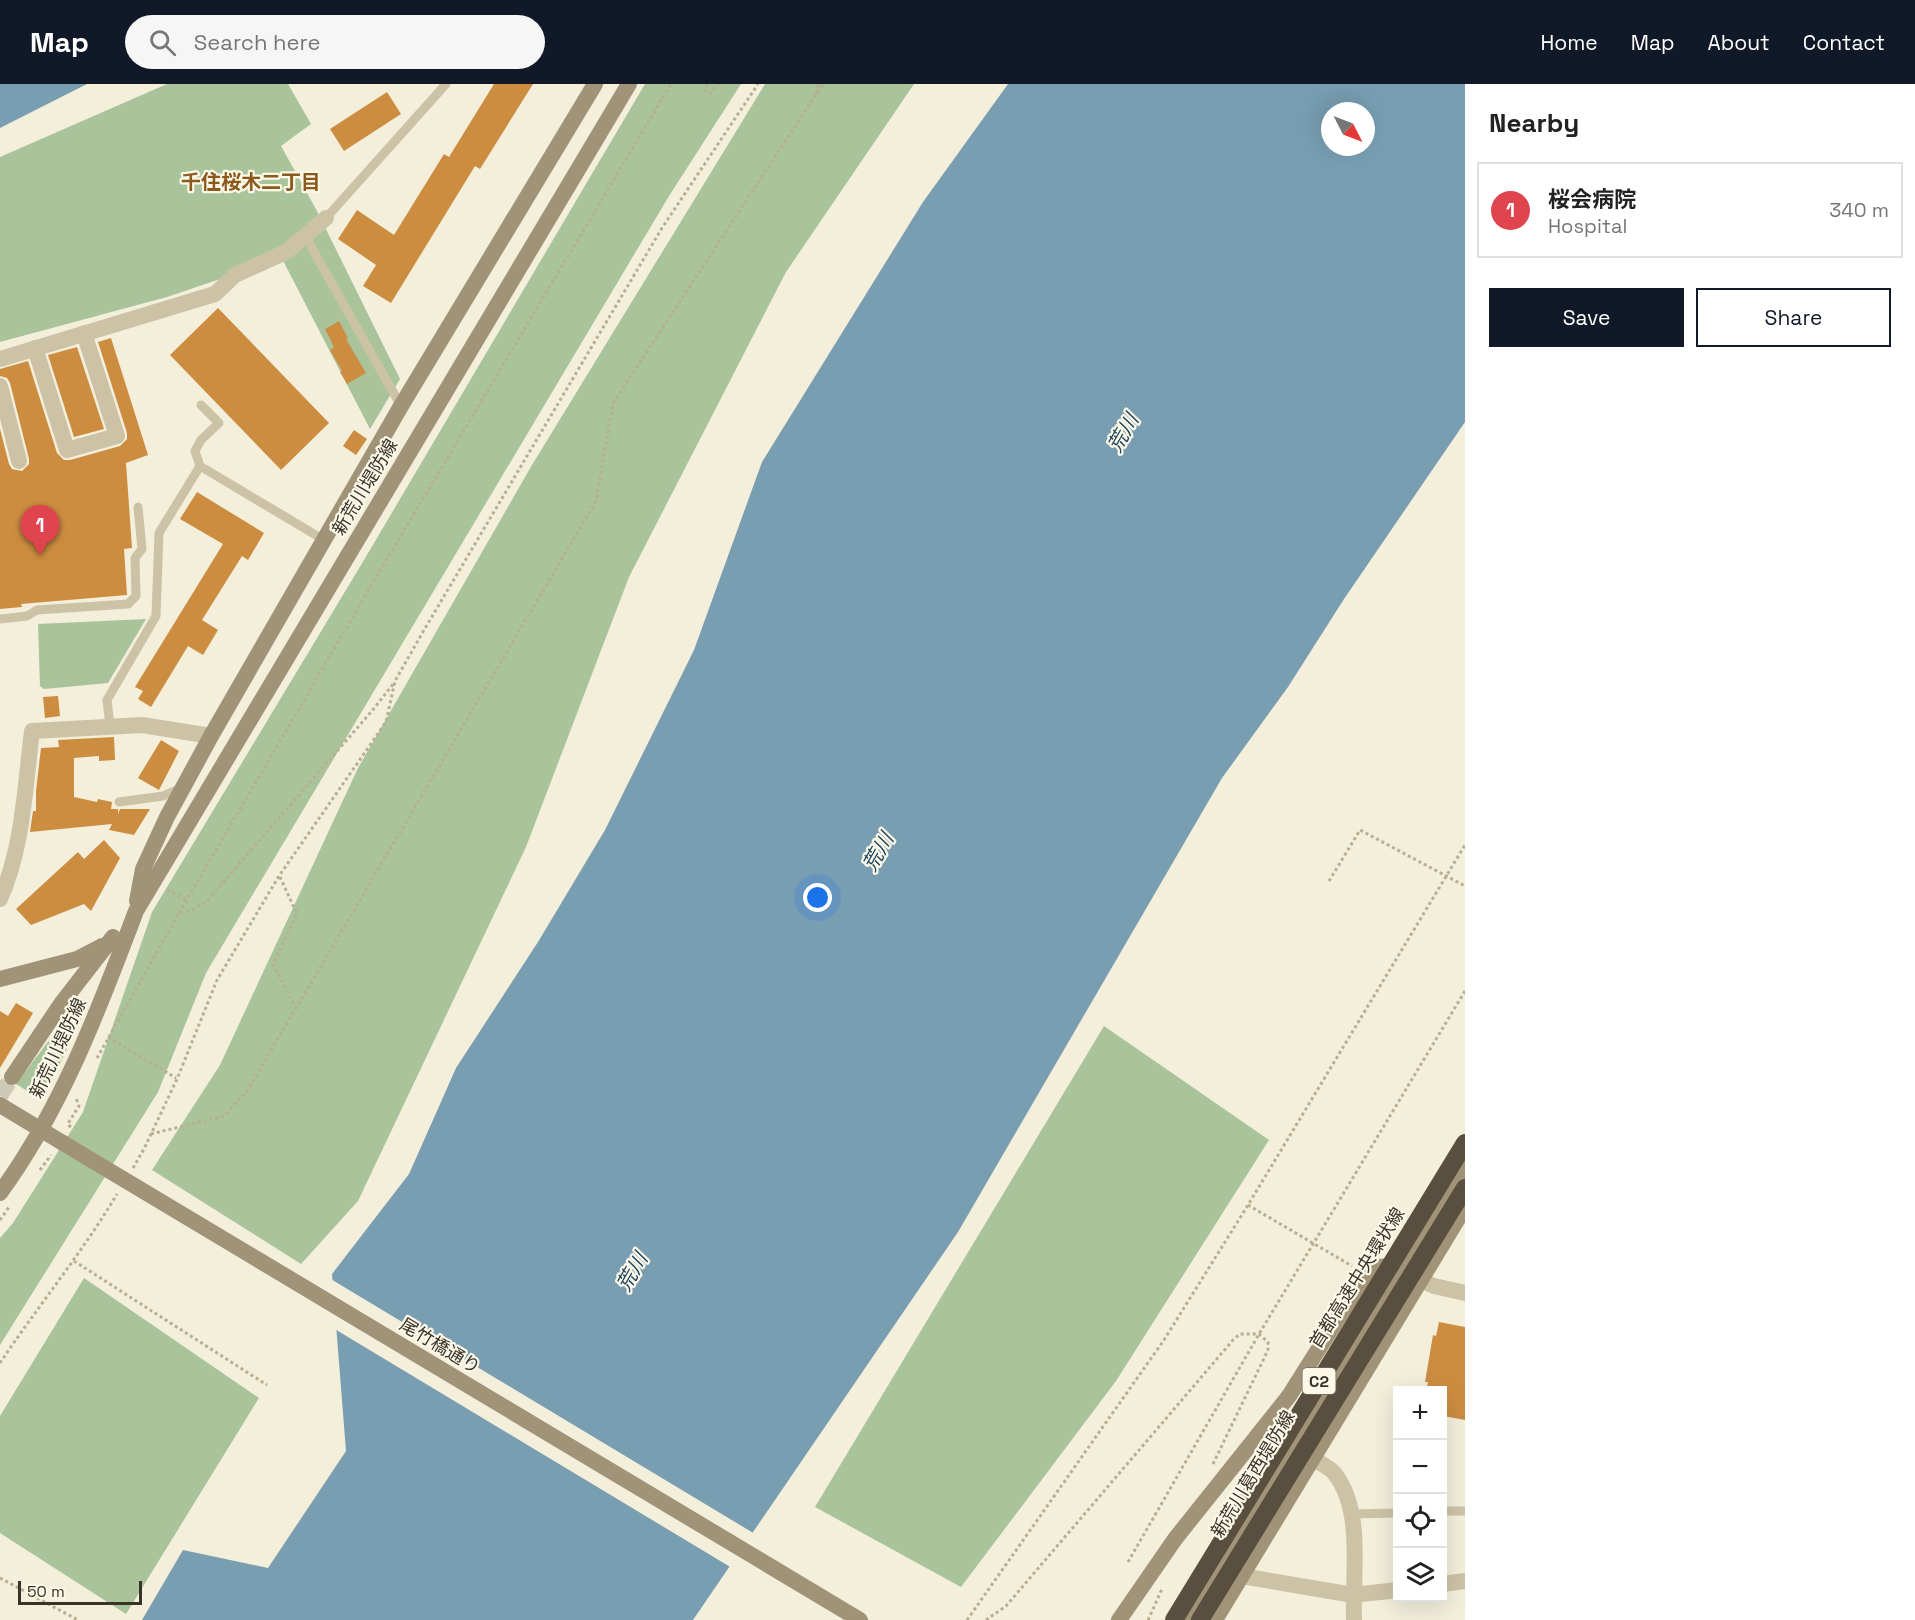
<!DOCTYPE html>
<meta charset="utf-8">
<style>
body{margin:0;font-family:"Space Grotesk","Noto Sans JP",sans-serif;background:#f6f6f6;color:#222}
.controls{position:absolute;right:18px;bottom:18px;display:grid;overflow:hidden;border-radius:0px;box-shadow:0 6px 24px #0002}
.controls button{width:54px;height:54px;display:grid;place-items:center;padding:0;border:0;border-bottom:2px solid #e0e0e0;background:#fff;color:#222;font:30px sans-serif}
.compass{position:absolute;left:1321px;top:18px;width:54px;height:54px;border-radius:50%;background:#fff;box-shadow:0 6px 24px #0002;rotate:132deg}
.scale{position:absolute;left:18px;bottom:15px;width:124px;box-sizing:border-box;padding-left:6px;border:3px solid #383228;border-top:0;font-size:16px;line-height:21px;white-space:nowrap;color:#383228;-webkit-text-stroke:4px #fbf8e8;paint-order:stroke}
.you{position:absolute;left:818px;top:814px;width:21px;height:21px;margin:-15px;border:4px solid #fff;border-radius:50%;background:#1a73e8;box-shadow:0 0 0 9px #1a73e833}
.badge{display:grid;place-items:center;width:39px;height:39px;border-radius:50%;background:#111827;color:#fff;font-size:20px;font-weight:700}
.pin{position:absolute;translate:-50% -50px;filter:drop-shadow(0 2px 3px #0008)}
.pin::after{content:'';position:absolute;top:32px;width:21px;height:18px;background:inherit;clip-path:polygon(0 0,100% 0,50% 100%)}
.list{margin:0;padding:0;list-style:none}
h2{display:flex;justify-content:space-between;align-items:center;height:78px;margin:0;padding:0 24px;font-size:26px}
h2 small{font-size:20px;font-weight:400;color:#767676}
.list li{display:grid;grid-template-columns:39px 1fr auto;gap:18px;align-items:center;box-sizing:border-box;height:96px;margin:0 12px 12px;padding:0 12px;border:2px solid #e0e0e0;border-radius:0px}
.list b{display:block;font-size:22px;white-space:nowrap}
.list p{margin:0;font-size:20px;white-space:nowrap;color:#767676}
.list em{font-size:20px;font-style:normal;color:#767676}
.actions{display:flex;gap:12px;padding:18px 24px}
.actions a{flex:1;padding:14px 0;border:2px solid #111827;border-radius:0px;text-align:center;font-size:21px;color:#111827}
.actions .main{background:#111827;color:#fff}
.icon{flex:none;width:33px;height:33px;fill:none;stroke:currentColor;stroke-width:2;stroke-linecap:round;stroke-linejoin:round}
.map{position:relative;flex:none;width:1465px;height:1536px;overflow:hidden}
header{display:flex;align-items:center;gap:36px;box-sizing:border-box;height:84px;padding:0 30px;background:#111827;color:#fff}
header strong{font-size:28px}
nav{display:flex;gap:33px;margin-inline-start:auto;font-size:21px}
.search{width:420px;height:54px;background:#f6f6f6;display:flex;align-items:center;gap:15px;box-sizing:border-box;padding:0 21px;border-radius:33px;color:#767676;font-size:22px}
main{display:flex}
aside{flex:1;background:#fff}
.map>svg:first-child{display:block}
.green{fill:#a9c39a}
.water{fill:#799eb2;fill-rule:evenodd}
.pier{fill:#f3efdb}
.building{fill:#cc8d41}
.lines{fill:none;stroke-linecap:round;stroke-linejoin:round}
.secondary-tunnel{stroke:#cec9b7;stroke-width:16;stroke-dasharray:16 8;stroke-linecap:butt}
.path{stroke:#b8ae91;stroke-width:3;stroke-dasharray:3 3;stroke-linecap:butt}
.service{stroke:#ccc3a7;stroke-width:9}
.minor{stroke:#ccc3a7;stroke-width:16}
.tertiary{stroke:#ccc3a7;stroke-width:16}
.secondary{stroke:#a09378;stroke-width:16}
.secondary-bridge{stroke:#a09378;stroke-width:16}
.motorway-bridge{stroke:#594f3e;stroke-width:18}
.labels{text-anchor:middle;stroke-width:4.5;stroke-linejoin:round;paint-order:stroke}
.shield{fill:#fbf8e8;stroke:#726d62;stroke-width:1.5}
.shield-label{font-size:16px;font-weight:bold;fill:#383228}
.street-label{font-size:18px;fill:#383228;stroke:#fbf8e8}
.neighbourhood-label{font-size:20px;font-weight:bold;fill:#8b591c;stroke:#fbf8e8}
.water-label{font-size:20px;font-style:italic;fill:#1b445c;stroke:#fbf8e8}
</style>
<header>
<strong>Map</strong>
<div class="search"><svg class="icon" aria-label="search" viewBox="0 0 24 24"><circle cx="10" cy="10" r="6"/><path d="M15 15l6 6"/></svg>Search here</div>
<nav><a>Home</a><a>Map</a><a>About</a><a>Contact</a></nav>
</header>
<main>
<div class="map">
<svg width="1465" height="1536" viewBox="0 0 1465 1536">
<rect width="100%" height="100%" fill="#f3efdb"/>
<path class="green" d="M 167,0 L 288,0 L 311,40 L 281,62 L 317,127 L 400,295 L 370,345 L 277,165 L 220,195 L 167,213 L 0,258 L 0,73 Z
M 645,0 L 741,0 L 669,112 L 206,889 L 158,1008 L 0,1261 L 0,1154 L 13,1139 L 83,1028 L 152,828 L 364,476 Z
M 765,0 L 914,0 L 786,188 L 629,493 L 526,763 L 358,1117 L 301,1180 L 152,1086 L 220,981 L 358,684 L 532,381 Z
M 146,535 L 108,599 L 44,605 L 40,602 L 38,540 Z
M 81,914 L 88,920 L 48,1005 L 32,1010 L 16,1000 Z
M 1104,942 L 1269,1056 L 1116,1297 L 961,1503 L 815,1423 Z
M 84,1194 L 259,1314 L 126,1530 L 0,1449 L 0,1332 Z"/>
<path class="water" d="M 0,0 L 87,0 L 0,44 Z
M 1008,0 L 1465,0 L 1465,338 L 1344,515 L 1288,603 L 1222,694 L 958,1148 L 693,1536 L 142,1536 L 183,1466 L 268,1484 L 346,1367 L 332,1190 L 409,1090 L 456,984 L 538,858 L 605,746 L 694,566 L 762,378 L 923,118 ZM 1330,27 L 1366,27 L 1366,63 L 1330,63 Z"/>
<path class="pier" d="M 329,1194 L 755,1450 L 732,1484 L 333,1244 Z"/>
<path class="building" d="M 494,0 L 533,0 L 480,85 L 475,82 L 391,219 L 363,202 L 376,181 L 338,155 L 357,126 L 394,151 L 444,70 L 449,73 Z
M 387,8 L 401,30 L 344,67 L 330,45 Z
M 218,224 L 329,339 L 281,386 L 170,271 Z
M 339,237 L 348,254 L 346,255 L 366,289 L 347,300 L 340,288 L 342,287 L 330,266 L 334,263 L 325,245 Z
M 111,254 L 148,371 L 126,379 L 132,464 L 124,465 L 127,511 L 21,520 L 22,523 L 0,525 L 0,345 L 9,380 L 12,385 L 22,387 L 29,380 L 29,375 L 10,299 L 7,294 L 0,292 L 0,285 L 28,277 L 57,369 L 64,376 L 70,376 L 120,362 L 127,355 L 127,349 L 98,258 Z
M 77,263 L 104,345 L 74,353 L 48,271 Z
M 354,346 L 367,355 L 356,371 L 343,362 Z
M 197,408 L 264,449 L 248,476 L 242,472 L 202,536 L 218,546 L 203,571 L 188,562 L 151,623 L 138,615 L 143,607 L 135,603 L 223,460 L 180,435 Z
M 58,612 L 60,632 L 45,634 L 43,613 Z
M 114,653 L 115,676 L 99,677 L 99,672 L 74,674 L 74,713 L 97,718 L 98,715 L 112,718 L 111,725 L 118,725 L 118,730 L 120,725 L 150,725 L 134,751 L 109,746 L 112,740 L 30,748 L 33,727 L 36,727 L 36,707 L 41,664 L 59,663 L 58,656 Z
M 161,656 L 179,667 L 159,706 L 138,694 Z
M 104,756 L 120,774 L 91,827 L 84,820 L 31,841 L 16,825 L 78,768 L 84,775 Z
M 16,919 L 33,929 L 0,984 L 0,927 L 8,932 Z
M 1439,1238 L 1465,1243 L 1465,1336 L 1443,1332 L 1443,1306 L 1426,1306 L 1428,1298 L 1425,1298 L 1433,1251 L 1436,1252 Z"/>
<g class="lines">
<path class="secondary-tunnel" d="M 0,1012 L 12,993"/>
<path class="path" d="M 707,0 L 705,6 L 710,10 L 718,0
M 816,10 L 818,0
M 280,793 L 297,830 L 273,880 L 296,924
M 1329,797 L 1360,746 L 1465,802
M 167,806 L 187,816
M 179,829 L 381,485 L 671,0
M 108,953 L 176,994
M 97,974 L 179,829 L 190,827 L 207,817 L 371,628 L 394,599
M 71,1043 L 68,1041 L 69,1038 L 79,1022 L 76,1014
M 151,1050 L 224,1032 L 247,1007 L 596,417 L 613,319 L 823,0
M 133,1084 L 144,1065 L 177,995 L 217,896 L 279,792 L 386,638 L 395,597 L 424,546 L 662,144 L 758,0
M 40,1086 L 51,1071
M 1248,1121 L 1352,1182
M 0,1136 L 9,1123
M 74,1177 L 267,1301
M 0,1279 C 38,1222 82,1169 117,1110
M 1128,1478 L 1259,1250 L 1465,907
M 0,1494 L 78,1536
M 967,1536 L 1164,1256 L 1248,1121 L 1465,761
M 986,1536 L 1006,1522 L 1233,1256 L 1240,1250 L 1259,1250 L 1268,1258 L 1268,1266 L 1213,1380
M 1148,1536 L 1162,1505"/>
<path class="service" d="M 326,134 L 446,0
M 305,152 L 401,322
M 200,382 L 195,367 L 201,356 L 219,339 L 201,321
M 0,535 L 27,532 L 37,526 L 128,520 L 136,512 L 135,474 L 142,465 L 138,423
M 110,642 L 107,616 L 156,532 L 159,449 L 200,382 L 324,456
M 119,718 L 163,712 L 174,707 L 180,707
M 1442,1427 L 1465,1427
M 1351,1430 L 1398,1429"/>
<path class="minor" d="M 35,264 L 67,366 L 117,352 L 84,249
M 0,275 L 215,210 L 235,191 L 286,168 L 326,134
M 0,302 L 19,377
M 0,815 C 23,764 25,703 32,647 L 142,641 L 211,652
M 1312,1374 C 1319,1379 1330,1383 1335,1390 C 1364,1428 1352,1491 1354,1536
M 1242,1492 L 1353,1511 L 1398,1506
M 1442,1500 L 1465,1497"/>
<path class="tertiary" d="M 1420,1196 L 1434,1202 L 1465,1209"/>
<path class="secondary" d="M 137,817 L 143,785 L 167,733 L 211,652 L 401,322 L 595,0
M 0,895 L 77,875 L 102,862
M 12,993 L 61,920 L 113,853
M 0,1021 L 63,1059
M 0,1109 C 62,1024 99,925 136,827 L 629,0
M 1119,1536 L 1175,1455 L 1289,1312 L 1364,1193 C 1385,1173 1398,1185 1420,1196
M 1188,1536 L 1399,1185 L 1465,1080
M 1215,1536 L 1465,1123"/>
<path class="secondary-bridge" d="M 63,1059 L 860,1536"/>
<path class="motorway-bridge" d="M 1174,1536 L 1465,1059
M 1200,1536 L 1465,1104"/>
</g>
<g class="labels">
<rect class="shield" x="1302.5" y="1284" width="33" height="26" rx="4.5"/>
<g class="shield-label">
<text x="1319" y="1303">C2</text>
</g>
<g class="street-label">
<text transform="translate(365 403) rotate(-59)" y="6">新荒川堤防線</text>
<text transform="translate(58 964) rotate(-65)" y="6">新荒川堤防線</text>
<text transform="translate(1357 1194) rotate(-58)" y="6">首都高速中央環状線</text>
<text transform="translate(440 1262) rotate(31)" y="6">尾竹橋通り</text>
<text transform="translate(1253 1390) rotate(-59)" y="6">新荒川葛西堤防線</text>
</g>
<g class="neighbourhood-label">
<text x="251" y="105">千住桜木二丁目</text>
</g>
<g class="water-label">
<text transform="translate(1123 349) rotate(-60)" y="7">荒川</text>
<text transform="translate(878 768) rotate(-60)" y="7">荒川</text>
<text transform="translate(632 1188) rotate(-60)" y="7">荒川</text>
</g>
</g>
</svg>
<div class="controls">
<button>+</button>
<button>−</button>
<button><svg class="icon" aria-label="locate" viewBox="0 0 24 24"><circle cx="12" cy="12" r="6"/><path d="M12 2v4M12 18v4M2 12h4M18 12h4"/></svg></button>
<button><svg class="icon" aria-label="layers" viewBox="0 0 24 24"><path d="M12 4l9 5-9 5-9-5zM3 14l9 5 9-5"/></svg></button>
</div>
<svg class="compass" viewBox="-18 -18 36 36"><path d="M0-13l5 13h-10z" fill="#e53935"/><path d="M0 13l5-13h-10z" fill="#767676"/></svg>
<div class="scale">50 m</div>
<div class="you"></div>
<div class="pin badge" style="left:40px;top:471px;background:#e0444e">1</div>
</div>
<aside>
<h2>Nearby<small></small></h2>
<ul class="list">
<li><span class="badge" style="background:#e0444e">1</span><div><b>桜会病院</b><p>Hospital</p></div><em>340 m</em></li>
</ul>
<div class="actions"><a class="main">Save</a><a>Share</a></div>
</aside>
</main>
